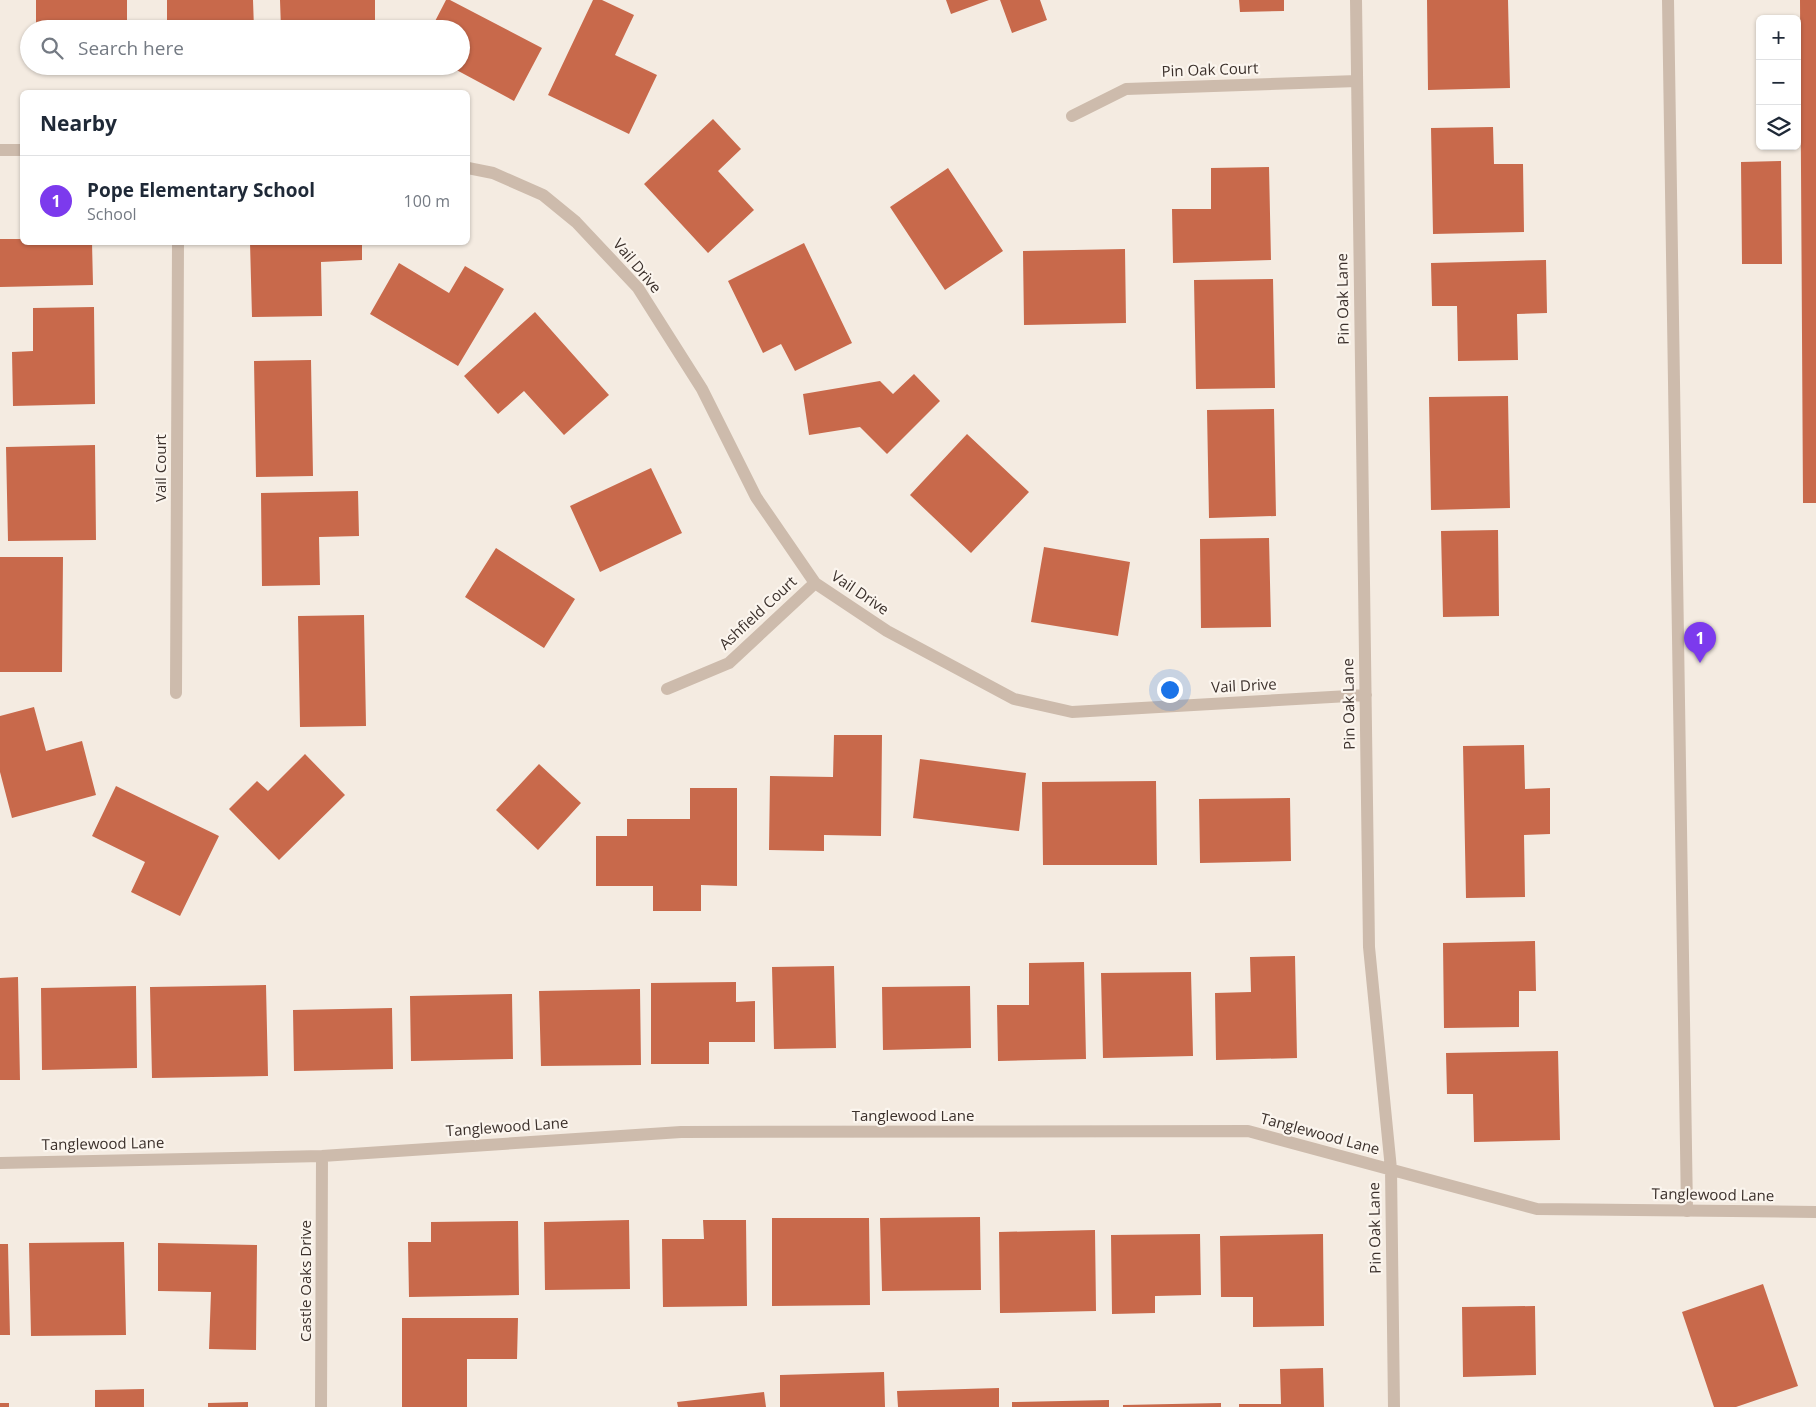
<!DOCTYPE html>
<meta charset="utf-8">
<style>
body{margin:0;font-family:"Open Sans",sans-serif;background:#f6f6f7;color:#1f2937}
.controls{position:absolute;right:15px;top:15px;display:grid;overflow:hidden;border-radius:8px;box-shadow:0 1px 4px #0004}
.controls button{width:45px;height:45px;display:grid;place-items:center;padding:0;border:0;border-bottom:1px solid #e0e1e3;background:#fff;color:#1f2937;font:25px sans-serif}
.you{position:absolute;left:1169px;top:689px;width:18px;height:18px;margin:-12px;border:4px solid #fff;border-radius:50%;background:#1a73e8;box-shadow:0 0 0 8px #1a73e833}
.badge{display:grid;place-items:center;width:32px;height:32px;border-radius:50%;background:#7c3aed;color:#fff;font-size:16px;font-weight:700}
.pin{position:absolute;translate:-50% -41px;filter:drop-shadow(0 1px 2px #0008)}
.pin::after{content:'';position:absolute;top:26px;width:18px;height:15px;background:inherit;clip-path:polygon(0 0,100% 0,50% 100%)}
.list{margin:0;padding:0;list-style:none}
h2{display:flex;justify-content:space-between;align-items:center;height:65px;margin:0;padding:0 20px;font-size:21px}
h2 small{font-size:16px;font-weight:400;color:#747a83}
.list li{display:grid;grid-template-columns:32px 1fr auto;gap:15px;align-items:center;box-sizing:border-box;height:90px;padding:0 20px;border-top:1px solid #e0e1e3}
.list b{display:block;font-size:19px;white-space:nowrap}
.list p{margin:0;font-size:16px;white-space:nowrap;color:#747a83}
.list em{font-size:16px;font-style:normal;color:#747a83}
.icon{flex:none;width:28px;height:28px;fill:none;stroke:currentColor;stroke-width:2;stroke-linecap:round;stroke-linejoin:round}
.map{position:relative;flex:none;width:1816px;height:1407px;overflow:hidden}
.search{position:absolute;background:#fff;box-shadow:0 1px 4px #0004;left:20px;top:20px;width:450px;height:55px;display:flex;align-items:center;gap:12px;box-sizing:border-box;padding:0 18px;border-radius:28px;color:#747a83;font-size:19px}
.panel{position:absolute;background:#fff;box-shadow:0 1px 4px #0004;left:20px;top:90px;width:450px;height:155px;border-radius:8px}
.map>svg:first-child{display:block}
.building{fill:#c8694b}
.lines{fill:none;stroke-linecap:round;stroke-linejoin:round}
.lane{stroke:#cdbbac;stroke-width:12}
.street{stroke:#cdbbac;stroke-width:12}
.labels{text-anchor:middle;stroke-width:4.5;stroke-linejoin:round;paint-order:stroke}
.street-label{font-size:15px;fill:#3b302b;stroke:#fbf5ee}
</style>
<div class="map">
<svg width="1816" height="1407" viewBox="0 0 1816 1407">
<rect width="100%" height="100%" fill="#f4ebe1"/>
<path class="building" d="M 36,0 L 127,0 L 127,29 L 36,29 Z
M 167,0 L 253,0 L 254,29 L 167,29 Z
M 280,0 L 375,0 L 375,29 L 281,29 Z
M 446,0 L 450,0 L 542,48 L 514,101 L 449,66 L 461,66 L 461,29 L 431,29 Z
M 593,0 L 602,0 L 634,15 L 615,55 L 657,75 L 629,134 L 548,95 Z
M 946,0 L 989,0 L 951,14 Z
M 1000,0 L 1040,0 L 1047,20 L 1012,33 Z
M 1239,0 L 1284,0 L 1284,11 L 1240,12 Z
M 1427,0 L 1508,0 L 1510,88 L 1428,90 Z
M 1800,0 L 1816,0 L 1816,503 L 1803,503 Z
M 713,119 L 741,149 L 718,171 L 754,210 L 708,253 L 644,184 Z
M 1493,127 L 1494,164 L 1523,164 L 1524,232 L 1433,234 L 1431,128 Z
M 1781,161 L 1782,264 L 1742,264 L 1741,162 Z
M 1269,167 L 1271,260 L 1173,263 L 1172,209 L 1211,209 L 1211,168 Z
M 948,168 L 1003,251 L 945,290 L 890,207 Z
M 0,239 L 22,239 L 22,242 L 92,242 L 93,285 L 0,287 Z
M 250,242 L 362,242 L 362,260 L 321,262 L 322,316 L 252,317 Z
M 804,243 L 852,343 L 795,371 L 781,344 L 763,353 L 728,281 Z
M 1125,249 L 1126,323 L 1024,325 L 1023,251 Z
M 1546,260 L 1547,313 L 1517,314 L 1518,360 L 1458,361 L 1457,306 L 1432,306 L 1431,263 Z
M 399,263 L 449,293 L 465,266 L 504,289 L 458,366 L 370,314 Z
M 1273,279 L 1275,388 L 1196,389 L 1194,280 Z
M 94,307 L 95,404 L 13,406 L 12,352 L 33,351 L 33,308 Z
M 535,312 L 609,395 L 564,435 L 524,391 L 498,414 L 464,376 Z
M 311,360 L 313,476 L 256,477 L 254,361 Z
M 914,374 L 940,401 L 887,454 L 860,427 L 809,435 L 803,394 L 880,381 L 893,394 Z
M 1508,396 L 1510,508 L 1431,510 L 1429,397 Z
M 1274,409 L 1276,516 L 1209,518 L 1207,410 Z
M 967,434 L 1029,492 L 971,553 L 910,495 Z
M 95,445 L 96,540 L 8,541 L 6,447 Z
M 651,468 L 682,533 L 600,572 L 570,506 Z
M 358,491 L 359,536 L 319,537 L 320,585 L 262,586 L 261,493 Z
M 1498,530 L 1499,616 L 1443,617 L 1441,531 Z
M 1269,538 L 1271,627 L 1201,628 L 1200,539 Z
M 1044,547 L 1130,562 L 1118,636 L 1031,622 Z
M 496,548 L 575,599 L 544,648 L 465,597 Z
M 0,557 L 63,557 L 62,672 L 0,672 Z
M 364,615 L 366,726 L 300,727 L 298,616 Z
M 34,707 L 46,751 L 82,741 L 96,795 L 12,818 L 0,772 L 0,716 Z
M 834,735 L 882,735 L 881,836 L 824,835 L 824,851 L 769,850 L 770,776 L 833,777 Z
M 1524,745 L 1525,789 L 1550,788 L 1550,834 L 1524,835 L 1525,897 L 1466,898 L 1463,746 Z
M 305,754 L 345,795 L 279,860 L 229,809 L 257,781 L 268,791 Z
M 920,759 L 1026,773 L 1019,831 L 913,818 Z
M 539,764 L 581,803 L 538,850 L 496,810 Z
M 1156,781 L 1157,865 L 1043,865 L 1042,782 Z
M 116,786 L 219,836 L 180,916 L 131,892 L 145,862 L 92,836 Z
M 690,788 L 737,788 L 737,886 L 701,885 L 701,911 L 653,911 L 653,886 L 596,886 L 596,836 L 627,836 L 627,819 L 690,819 Z
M 1290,798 L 1291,861 L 1200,863 L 1199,799 Z
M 1535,941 L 1536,991 L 1519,991 L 1519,1027 L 1444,1028 L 1443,943 Z
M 1295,956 L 1297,1058 L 1216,1060 L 1215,993 L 1251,992 L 1250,957 Z
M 1084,962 L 1086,1059 L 998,1061 L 997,1005 L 1029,1005 L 1029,963 Z
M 834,966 L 836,1048 L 774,1049 L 772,967 Z
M 1191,972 L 1193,1056 L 1103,1058 L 1101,973 Z
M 18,977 L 20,1080 L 0,1080 L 0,978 Z
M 736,982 L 736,1002 L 755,1001 L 755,1042 L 709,1042 L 709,1064 L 651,1064 L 651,983 Z
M 266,985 L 268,1076 L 152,1078 L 150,987 Z
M 136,986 L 137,1068 L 42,1070 L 41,988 Z
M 970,986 L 971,1048 L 883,1050 L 882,987 Z
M 640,989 L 641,1065 L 541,1066 L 539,991 Z
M 512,994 L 513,1059 L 411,1061 L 410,996 Z
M 392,1008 L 393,1069 L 294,1071 L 293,1010 Z
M 1558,1051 L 1560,1140 L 1474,1142 L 1473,1094 L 1447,1094 L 1446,1053 Z
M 980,1217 L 981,1290 L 882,1291 L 880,1218 Z
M 772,1218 L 869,1218 L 870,1305 L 772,1306 Z
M 629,1220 L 630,1289 L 545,1290 L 544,1222 Z
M 703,1220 L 746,1220 L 747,1306 L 663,1307 L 662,1239 L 704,1239 Z
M 518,1221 L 519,1295 L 409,1297 L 408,1242 L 431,1242 L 431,1222 Z
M 1095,1230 L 1096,1311 L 1000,1313 L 999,1232 Z
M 1200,1234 L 1201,1295 L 1155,1296 L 1155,1313 L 1112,1314 L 1111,1235 Z
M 1323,1234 L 1324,1326 L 1253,1327 L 1253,1297 L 1221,1297 L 1220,1236 Z
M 124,1242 L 126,1335 L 31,1336 L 29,1243 Z
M 158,1243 L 257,1245 L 256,1350 L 209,1349 L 211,1292 L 158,1291 Z
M 0,1244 L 8,1244 L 10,1335 L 0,1335 Z
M 1763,1284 L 1798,1386 L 1736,1407 L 1714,1407 L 1682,1312 Z
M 1535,1306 L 1536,1375 L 1463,1377 L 1462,1307 Z
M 402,1318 L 518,1318 L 517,1359 L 467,1359 L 467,1407 L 402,1407 Z
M 1323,1368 L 1324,1407 L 1239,1407 L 1239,1404 L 1281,1404 L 1280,1369 Z
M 884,1372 L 885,1407 L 780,1407 L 780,1375 Z
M 999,1388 L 999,1407 L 898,1407 L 897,1391 Z
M 144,1389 L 144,1407 L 95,1407 L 95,1390 Z
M 764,1392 L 766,1407 L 678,1407 L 677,1402 Z
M 1109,1400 L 1109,1407 L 1012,1407 L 1012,1402 Z
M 248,1402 L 248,1407 L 208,1407 L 208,1403 Z
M 0,1403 L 9,1403 L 9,1407 L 0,1407 Z
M 1221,1403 L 1221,1407 L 1123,1407 L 1123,1405 Z"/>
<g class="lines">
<path class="lane" d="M 1668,0 L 1687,1211"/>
<path class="street" d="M 1356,0 L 1369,947 L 1391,1169 L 1394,1407
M 1072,116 L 1126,89 L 1357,81
M 0,150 L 22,150
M 468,168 L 493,173 L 543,195 L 576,222 L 638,288 L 702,389 L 756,497 L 815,583 L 887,631 L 1014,699 L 1072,712 L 1366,695
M 667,689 L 729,663 L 815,583
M 176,693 L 178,242
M 0,1163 L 322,1156 L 681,1132 L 1248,1131 L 1537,1209 L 1816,1212
M 321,1407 L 322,1156"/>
</g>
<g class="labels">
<g class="street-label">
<text transform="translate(1210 70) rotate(-2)" y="5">Pin Oak Court</text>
<text transform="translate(637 266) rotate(50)" y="5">Vail Drive</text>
<text transform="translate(1343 299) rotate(-91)" y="5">Pin Oak Lane</text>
<text transform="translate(161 468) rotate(-90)" y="5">Vail Court</text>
<text transform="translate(860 593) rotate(34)" y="5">Vail Drive</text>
<text transform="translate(758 613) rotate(-43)" y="5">Ashfield Court</text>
<text transform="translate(1244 686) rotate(-3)" y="5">Vail Drive</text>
<text transform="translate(1349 704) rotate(-91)" y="5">Pin Oak Lane</text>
<text x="913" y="1121">Tanglewood Lane</text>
<text transform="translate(507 1127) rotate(-4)" y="5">Tanglewood Lane</text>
<text transform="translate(1320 1134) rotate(15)" y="5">Tanglewood Lane</text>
<text transform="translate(103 1144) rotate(-1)" y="5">Tanglewood Lane</text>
<text transform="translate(1713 1195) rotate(1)" y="5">Tanglewood Lane</text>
<text transform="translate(1375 1228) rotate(-91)" y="5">Pin Oak Lane</text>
<text transform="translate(306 1281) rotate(-90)" y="5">Castle Oaks Drive</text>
</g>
</g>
</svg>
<div class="controls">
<button>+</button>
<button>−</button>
<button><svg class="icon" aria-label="layers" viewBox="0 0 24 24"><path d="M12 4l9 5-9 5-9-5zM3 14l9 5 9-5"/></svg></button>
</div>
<div class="you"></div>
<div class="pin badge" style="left:1700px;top:663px">1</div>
<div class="search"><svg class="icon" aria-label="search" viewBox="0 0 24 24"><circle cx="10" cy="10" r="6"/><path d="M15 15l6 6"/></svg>Search here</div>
<section class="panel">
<h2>Nearby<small></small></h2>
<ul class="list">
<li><span class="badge">1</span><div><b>Pope Elementary School</b><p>School</p></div><em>100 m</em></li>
</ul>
</section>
</div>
